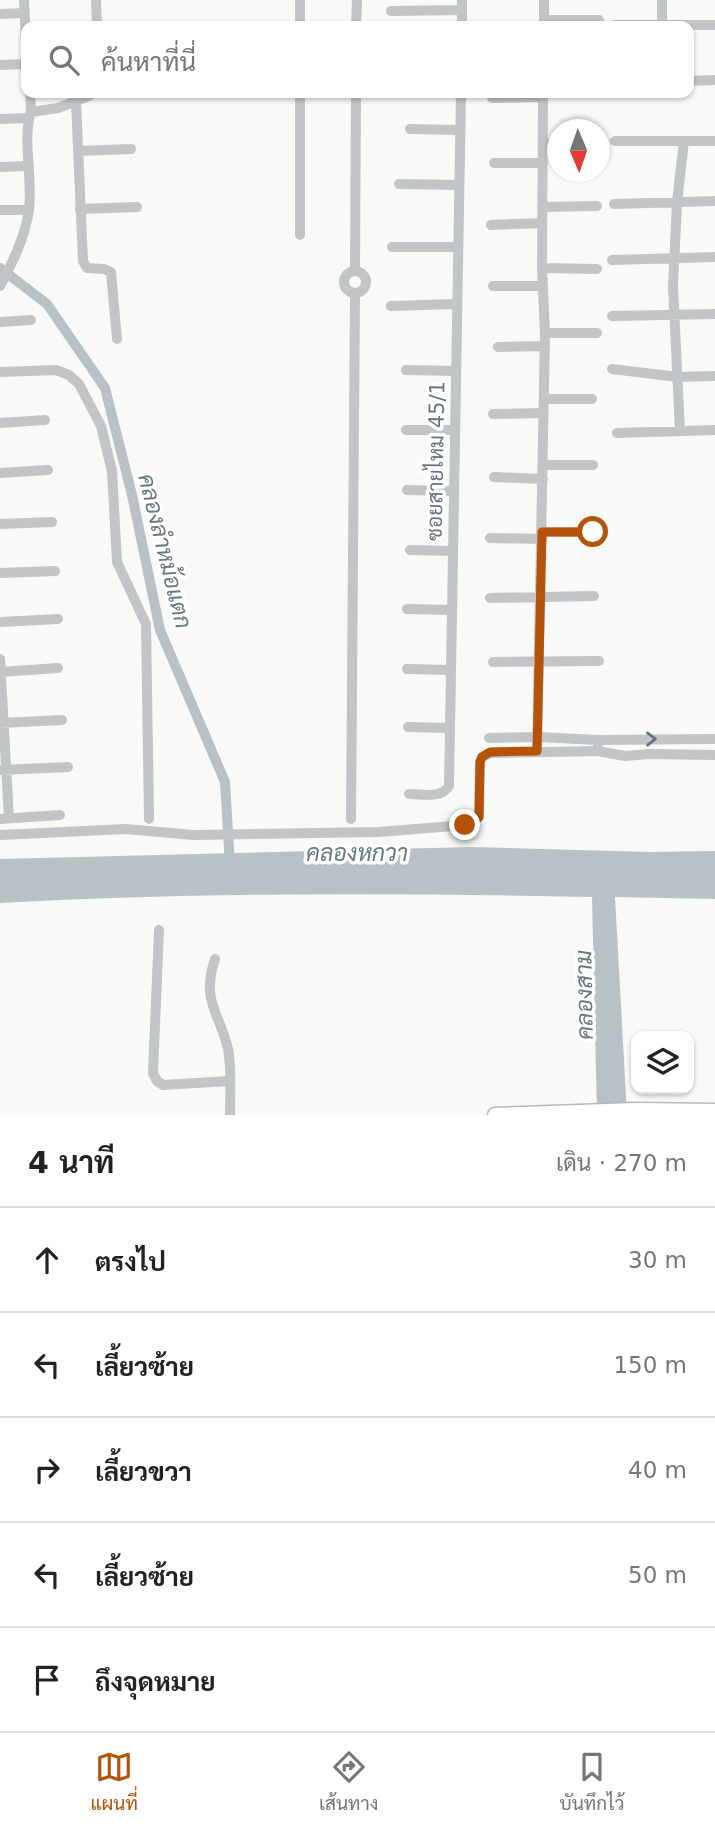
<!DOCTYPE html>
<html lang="th">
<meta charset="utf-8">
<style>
body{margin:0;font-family:"DejaVu Sans",Sarabun,sans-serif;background:#f2f2f2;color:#222}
.controls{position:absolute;right:21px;bottom:21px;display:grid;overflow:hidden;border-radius:14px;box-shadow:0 2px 5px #0004}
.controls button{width:63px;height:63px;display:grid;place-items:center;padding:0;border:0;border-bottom:2px solid #e0e0e0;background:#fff;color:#222;font:35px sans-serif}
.compass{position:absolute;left:547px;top:119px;width:63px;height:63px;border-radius:50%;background:#fff;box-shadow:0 2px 5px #0004;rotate:178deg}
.stop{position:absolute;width:21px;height:21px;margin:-16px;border:5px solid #b45309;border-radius:50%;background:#fff}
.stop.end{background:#b45309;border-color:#fff;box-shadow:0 2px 7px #0008}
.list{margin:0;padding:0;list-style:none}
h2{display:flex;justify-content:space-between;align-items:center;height:91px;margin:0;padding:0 28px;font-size:30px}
h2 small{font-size:23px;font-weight:400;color:#767676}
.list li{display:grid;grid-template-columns:46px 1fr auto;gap:21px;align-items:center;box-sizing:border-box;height:105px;padding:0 28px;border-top:2px solid #e0e0e0}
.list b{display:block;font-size:26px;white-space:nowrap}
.list em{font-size:23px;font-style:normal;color:#767676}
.icon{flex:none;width:38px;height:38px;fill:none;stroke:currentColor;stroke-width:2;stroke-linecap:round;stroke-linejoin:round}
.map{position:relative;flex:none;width:715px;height:1115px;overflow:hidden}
.search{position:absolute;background:#fff;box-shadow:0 2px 5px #0004;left:21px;right:21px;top:21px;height:77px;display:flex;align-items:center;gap:18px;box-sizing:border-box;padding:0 24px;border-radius:14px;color:#767676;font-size:26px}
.sheet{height:616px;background:#fff}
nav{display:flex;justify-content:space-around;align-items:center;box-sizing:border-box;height:98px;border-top:2px solid #e0e0e0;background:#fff;font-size:19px;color:#767676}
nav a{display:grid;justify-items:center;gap:4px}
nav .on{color:#b45309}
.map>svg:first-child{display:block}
.water{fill:#b8c2c6}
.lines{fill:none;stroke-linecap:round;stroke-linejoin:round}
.canal{stroke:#b8c2c6;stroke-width:10}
.secondary-casing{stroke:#b4b8bd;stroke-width:17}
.street{stroke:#c1c5c8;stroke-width:10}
.secondary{stroke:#fff;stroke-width:14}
.oneway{stroke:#67747f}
.route{stroke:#b45309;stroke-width:9}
.labels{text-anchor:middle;stroke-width:7;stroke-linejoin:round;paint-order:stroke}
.street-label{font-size:21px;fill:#67747f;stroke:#fff}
.water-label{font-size:23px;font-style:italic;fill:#67797f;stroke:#fff}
</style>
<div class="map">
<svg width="715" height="1115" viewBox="0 0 715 1115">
<rect width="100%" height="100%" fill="#f9f9f7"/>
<path class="water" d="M 472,847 L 649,852 L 715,851 L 715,899 L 615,897 L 627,1115 L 597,1115 L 592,897 C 395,893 197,892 0,903 L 0,859 Z"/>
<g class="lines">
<path class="canal" d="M 0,268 L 47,304 L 105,388 L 132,495 L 160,630 L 225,782 L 230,866"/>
<defs>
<path id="secondary" d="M 495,1115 L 635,1110 L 715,1111"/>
</defs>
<use href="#secondary" class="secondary-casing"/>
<path class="street" d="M 24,0 L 26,41
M 96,0 L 97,26
M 662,0 L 662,26
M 391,11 L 462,10
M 0,14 L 24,13
M 544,20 L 599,20
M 544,25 L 544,0
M 614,25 L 715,25
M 300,26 L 300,0
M 356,26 L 357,0
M 462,26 L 462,0
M 0,65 L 26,64
M 689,81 L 715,80
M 30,93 L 31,112
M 492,98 L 543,97
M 76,101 L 83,261 L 87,268 L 104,269 L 111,272 L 117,339
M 0,119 L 29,118
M 410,129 L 460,130
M 615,141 L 684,141
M 543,144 L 558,144
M 78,151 L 131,149
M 494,163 L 543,163
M 0,167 L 29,166
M 399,184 L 459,185
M 614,204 L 715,201
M 542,207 L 597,206
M 80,209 L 137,207
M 0,210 L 29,210
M 491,225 L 542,223
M 300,235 L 300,93
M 392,247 L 458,247
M 612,260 L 715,257
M 542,268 L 597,269
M344 282a11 11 0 1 1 22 0a11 11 0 1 1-22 0Z
M 355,271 L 356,93
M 0,286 C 13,262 25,237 29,210 C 33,182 22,137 31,112 L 58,108 L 89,96 L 91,93
M 493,286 L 543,286
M 391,306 L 457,304
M 612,316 L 715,314
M 0,322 L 31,320
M 545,333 L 597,333
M 498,347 L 545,346
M 612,369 L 678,377 L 715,376
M 406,370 L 456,371
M 0,372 L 56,370 L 69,375 L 79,384 L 101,426 L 112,471 L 117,562 L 146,624 L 149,819
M 544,399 L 592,399
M 493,414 L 543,413
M 0,423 L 45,420
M 406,430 L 455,430
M 680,431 L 673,287 L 677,202 L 684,141 L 715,141
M 617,433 L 715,430
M 543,465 L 593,465
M 0,473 L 48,470
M 494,477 L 543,479
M 407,490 L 454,491
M 0,524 L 52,522
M 542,532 L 592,532
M 490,538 L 542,539
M 410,550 L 453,551
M 0,573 L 55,571
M 490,598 L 594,596
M 407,609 L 452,610
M 0,622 L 58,619
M 0,659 L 9,818
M 493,662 L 599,661
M 407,669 L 451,670
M 0,672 L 58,668
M 0,723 L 62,720
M 408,727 L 450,728
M 489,738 L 538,737 L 598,740
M 537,751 L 545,333 L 542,268 L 543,93
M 598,751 L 598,740 L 715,739
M 1,770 L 68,767
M 409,794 C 423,794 441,799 449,786 L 461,93
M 0,819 L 60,815
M 351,819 L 355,294
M 0,835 L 126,829 L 193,835 L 379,832 L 465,825 L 472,823 L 479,817 L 480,762 L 482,757 L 490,753 L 598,751 L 625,756 L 649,754 L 715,755
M 159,930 L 153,1073 L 157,1081 L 163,1085 L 229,1081
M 215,959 C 201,1002 219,1011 228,1049 C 232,1070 230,1094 230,1115"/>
<use href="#secondary" class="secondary"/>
</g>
<defs><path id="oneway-chevron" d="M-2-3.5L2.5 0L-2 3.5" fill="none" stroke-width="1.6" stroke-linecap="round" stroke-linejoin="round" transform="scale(1.75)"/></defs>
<use class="oneway" href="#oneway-chevron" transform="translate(651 739) rotate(-1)"/>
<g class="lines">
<path class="route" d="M 465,825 L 472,823 L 479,817 L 480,762 L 482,757 L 490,752 L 537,751 L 542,532 L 593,532"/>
</g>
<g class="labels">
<g class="street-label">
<text transform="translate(436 461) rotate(-89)" y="7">ซอยสายไหม 45/1</text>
</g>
<g class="water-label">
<text transform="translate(165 551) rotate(76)" y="8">คลองลำหม้อแตก</text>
<text x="357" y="861">คลองหกวา</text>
<text transform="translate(584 995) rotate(-91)" y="8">คลองสาม</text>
</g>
</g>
</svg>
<div class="controls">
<button><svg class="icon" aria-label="layers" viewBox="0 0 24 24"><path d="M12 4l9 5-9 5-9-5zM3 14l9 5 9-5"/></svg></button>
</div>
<svg class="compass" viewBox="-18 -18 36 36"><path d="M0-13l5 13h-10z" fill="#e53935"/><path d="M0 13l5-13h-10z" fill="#767676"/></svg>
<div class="stop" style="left:593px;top:532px"></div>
<div class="stop end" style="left:465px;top:825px"></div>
<div class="search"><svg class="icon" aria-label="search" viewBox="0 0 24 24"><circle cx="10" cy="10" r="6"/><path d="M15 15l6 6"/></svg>ค้นหาที่นี่</div>
</div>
<section class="sheet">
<h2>4 นาที<small>เดิน · 270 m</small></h2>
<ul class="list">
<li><svg class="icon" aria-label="ahead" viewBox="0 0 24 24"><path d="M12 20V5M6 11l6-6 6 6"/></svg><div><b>ตรงไป</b></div><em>30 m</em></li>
<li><svg class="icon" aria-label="left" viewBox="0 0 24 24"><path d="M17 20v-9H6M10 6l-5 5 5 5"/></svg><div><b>เลี้ยวซ้าย</b></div><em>150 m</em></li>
<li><svg class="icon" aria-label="right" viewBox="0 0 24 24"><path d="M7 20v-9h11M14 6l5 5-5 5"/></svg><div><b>เลี้ยวขวา</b></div><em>40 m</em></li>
<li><svg class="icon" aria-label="left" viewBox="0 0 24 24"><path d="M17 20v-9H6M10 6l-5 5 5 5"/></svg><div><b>เลี้ยวซ้าย</b></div><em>50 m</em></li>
<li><svg class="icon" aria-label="arrive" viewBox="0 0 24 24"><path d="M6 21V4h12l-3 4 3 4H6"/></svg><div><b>ถึงจุดหมาย</b></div></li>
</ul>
</section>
<nav>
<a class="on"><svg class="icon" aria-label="map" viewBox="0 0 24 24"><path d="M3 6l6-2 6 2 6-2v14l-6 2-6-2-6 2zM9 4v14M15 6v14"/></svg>แผนที่</a>
<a><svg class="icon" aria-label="directions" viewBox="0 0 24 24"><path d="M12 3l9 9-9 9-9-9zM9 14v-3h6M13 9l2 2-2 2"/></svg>เส้นทาง</a>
<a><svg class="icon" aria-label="saved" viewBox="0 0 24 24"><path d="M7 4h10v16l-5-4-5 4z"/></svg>บันทึกไว้</a>
</nav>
